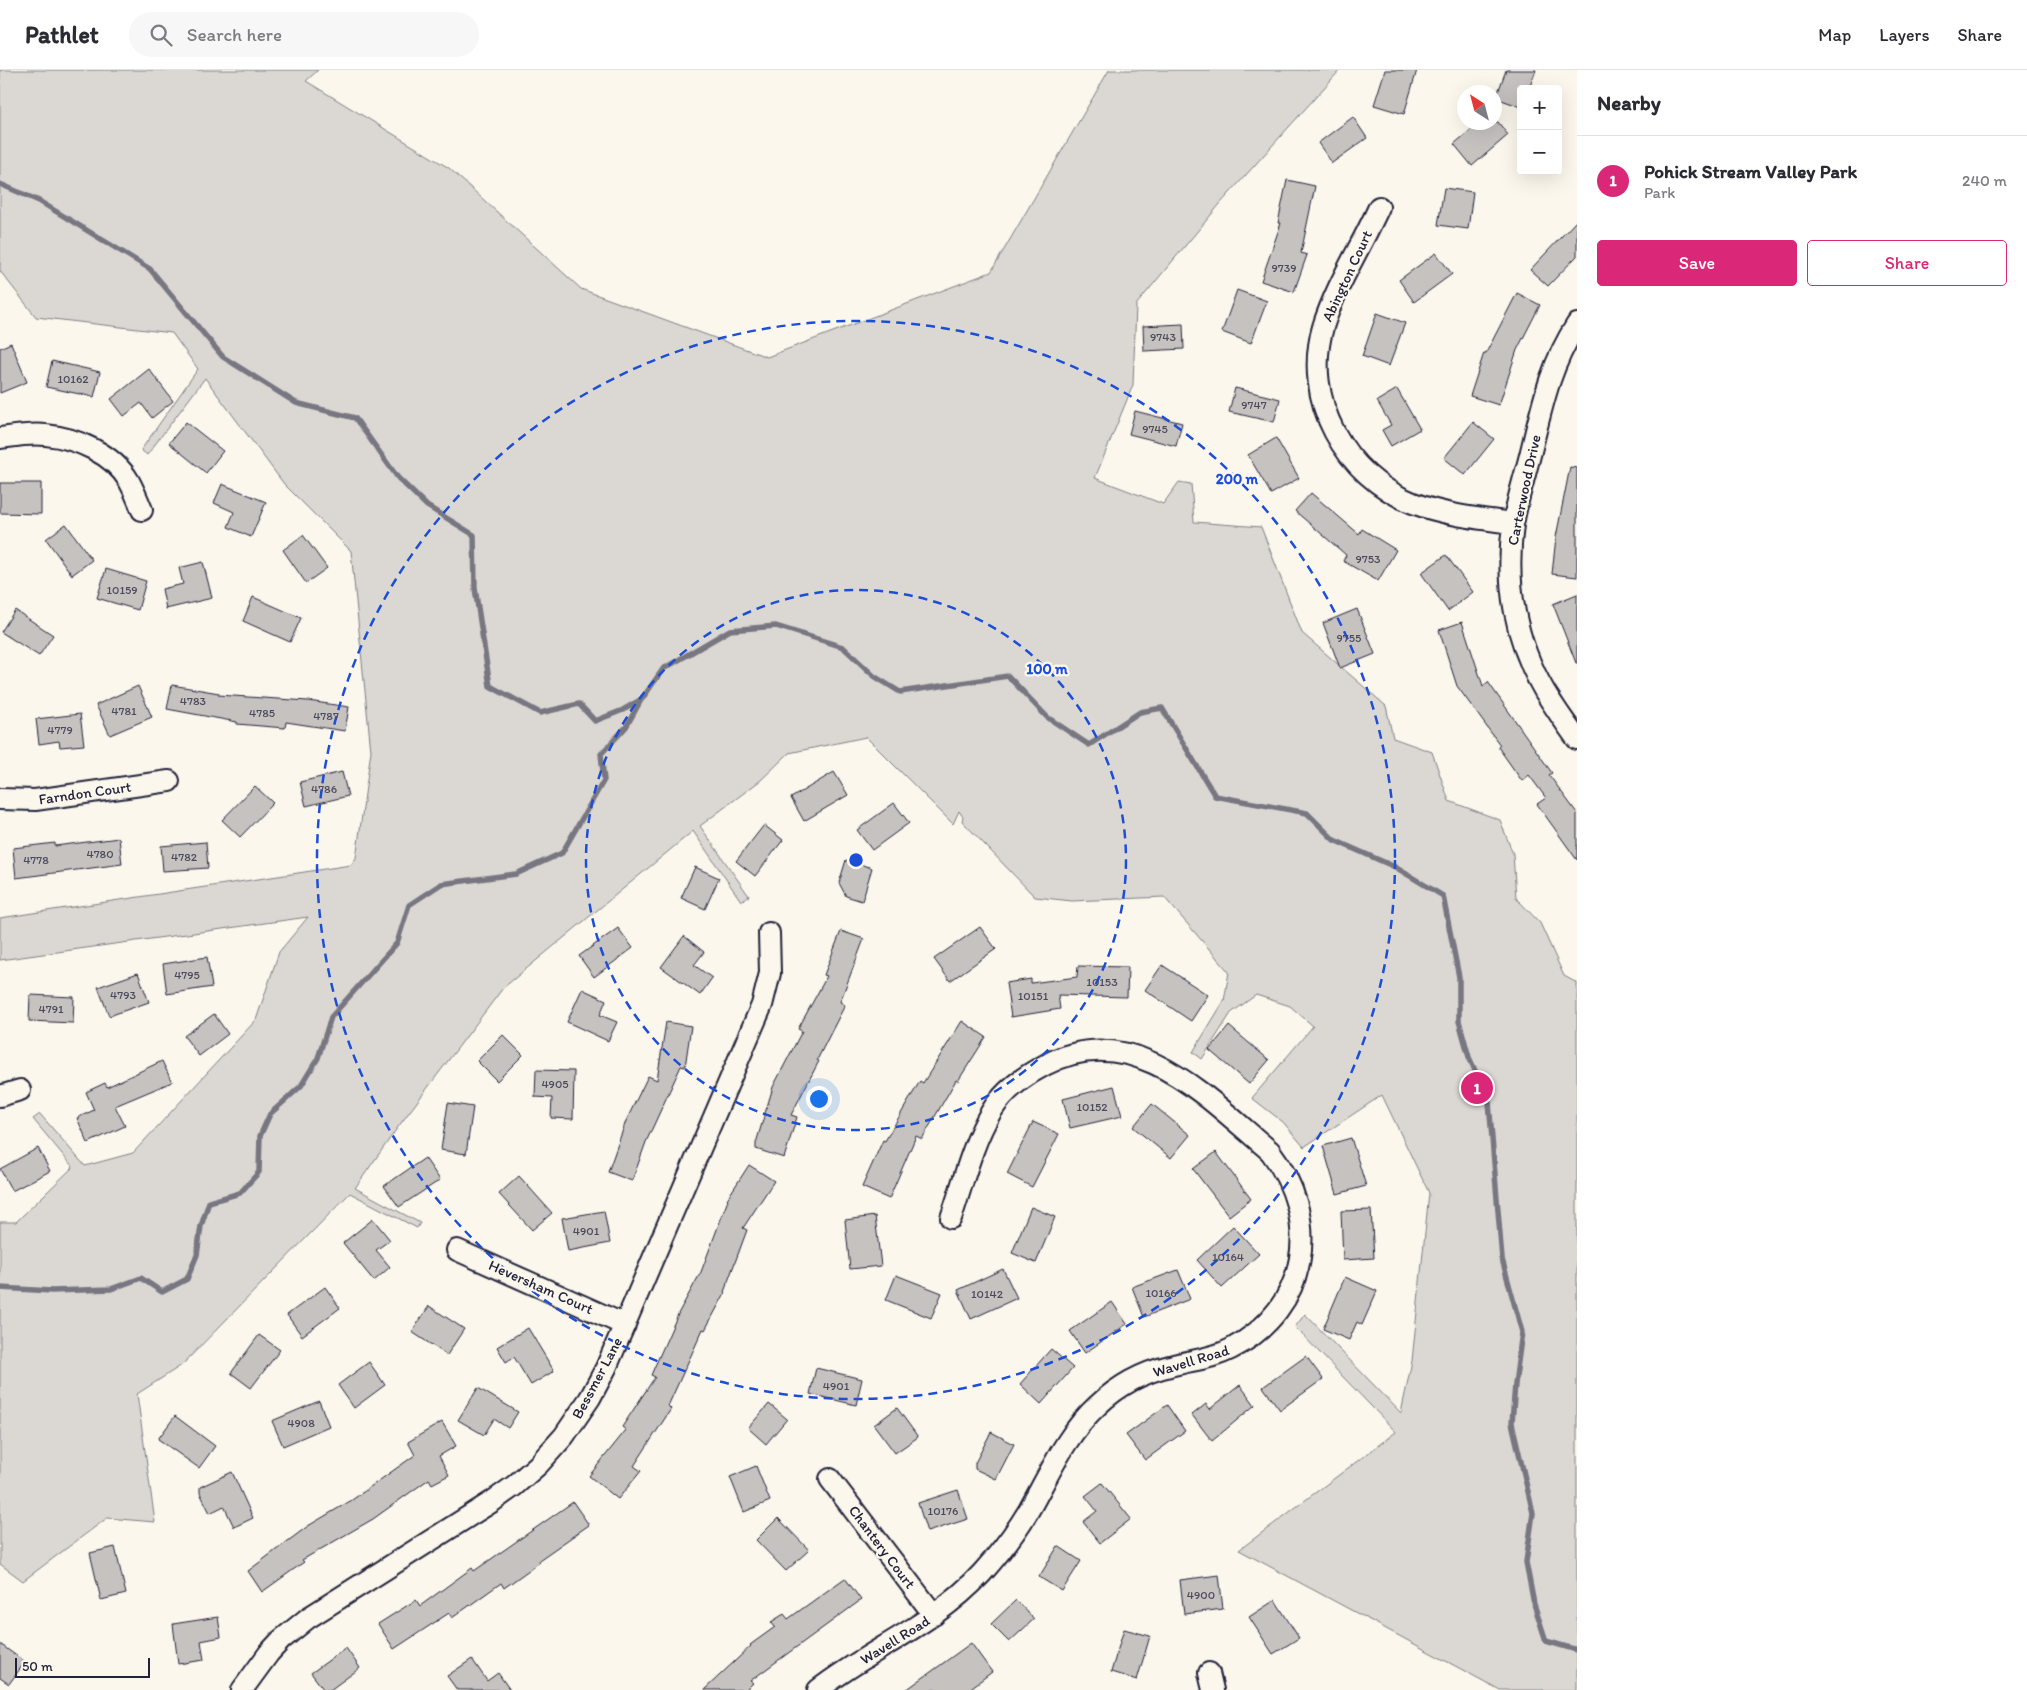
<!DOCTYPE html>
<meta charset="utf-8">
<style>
body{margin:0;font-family:Itim,sans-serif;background:#f7f7f7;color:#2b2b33}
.controls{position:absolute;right:15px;top:15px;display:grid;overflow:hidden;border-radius:5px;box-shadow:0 5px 20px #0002}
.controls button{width:45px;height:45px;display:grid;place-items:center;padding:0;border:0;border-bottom:1px solid #e1e1e2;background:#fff;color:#2b2b33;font:25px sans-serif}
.compass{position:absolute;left:1457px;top:15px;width:45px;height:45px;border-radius:50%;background:#fff;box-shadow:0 5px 20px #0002;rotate:324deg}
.scale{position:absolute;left:15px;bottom:12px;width:135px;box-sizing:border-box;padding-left:5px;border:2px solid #22223b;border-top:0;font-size:14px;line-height:18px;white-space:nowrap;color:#22223b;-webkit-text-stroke:4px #fbf7ec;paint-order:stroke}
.you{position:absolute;left:818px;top:1028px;width:18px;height:18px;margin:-12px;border:4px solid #fff;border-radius:50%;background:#1a73e8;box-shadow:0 0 0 8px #1a73e833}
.badge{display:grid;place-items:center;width:32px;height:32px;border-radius:50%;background:#db2777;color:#fff;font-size:16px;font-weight:700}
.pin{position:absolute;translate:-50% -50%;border:2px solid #fff;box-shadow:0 1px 5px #0006}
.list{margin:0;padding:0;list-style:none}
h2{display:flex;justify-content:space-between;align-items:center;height:65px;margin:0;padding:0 20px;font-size:21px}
h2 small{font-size:16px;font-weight:400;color:#7c7c81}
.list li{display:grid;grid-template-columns:32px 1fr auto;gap:15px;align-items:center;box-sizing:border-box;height:90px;padding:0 20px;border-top:1px solid #e1e1e2}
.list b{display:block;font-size:19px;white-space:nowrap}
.list p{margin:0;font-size:16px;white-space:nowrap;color:#7c7c81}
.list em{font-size:16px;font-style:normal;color:#7c7c81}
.actions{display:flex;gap:10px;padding:15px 20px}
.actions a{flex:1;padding:11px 0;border:1px solid #db2777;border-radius:5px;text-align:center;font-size:18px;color:#db2777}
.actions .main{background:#db2777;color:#fff}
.icon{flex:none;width:28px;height:28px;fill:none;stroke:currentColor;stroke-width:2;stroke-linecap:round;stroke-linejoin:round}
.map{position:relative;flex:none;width:1577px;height:1620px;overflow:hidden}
header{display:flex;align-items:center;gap:30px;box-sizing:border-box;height:70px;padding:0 25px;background:#fff;border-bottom:1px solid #e1e1e2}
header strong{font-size:24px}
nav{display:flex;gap:28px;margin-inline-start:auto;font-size:18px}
.search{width:350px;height:45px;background:#f7f7f7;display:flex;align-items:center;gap:12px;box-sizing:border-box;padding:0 18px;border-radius:28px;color:#7c7c81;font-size:19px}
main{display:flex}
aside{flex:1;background:#fff}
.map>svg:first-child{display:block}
.green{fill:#dbd8d3;stroke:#7e7d87}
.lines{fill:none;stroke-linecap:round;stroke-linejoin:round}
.stream{stroke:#787681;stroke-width:5.5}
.building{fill:#c6c2c0;stroke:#22223b}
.street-casing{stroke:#22223b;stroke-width:24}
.street{stroke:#fbf7ec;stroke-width:20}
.ring{fill:none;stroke:#1d4ed8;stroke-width:2.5;stroke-dasharray:9 6}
.labels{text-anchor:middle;stroke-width:4.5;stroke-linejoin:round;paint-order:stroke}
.number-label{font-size:12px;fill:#4b4a5c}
.street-label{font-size:15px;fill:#22223b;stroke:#fbf7ec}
.centre{fill:#1d4ed8;stroke:#fbf7ec;stroke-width:2.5}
.ring-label{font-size:15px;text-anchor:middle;font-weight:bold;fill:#1d4ed8;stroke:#fbf7ec;stroke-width:4.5;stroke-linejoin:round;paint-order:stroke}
</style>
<header>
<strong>Pathlet</strong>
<div class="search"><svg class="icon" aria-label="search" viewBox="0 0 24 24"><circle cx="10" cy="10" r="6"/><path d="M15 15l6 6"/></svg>Search here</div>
<nav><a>Map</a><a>Layers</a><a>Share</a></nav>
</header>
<main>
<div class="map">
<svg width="1577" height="1620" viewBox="0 0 1577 1620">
<rect width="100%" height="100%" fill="#fbf7ec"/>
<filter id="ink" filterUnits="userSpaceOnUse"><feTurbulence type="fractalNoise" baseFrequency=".02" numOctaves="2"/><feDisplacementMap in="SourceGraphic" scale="10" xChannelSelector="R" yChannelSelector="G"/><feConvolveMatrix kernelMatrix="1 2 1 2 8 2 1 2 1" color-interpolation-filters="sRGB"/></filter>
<g filter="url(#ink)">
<path class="green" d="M 0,0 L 318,0 L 306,11 L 449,98 L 581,219 L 767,287 L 991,202 L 1109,0 L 1340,0 L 1220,134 L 1136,235 L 1133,315 L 1095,408 L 1163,434 L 1179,412 L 1191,414 L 1194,452 L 1261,457 L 1302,563 L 1386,636 L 1393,668 L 1432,682 L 1449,731 L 1500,750 L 1513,784 L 1516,828 L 1540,853 L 1564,906 L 1577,913 L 1577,1620 L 1500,1620 L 1239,1480 L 1396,1362 L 1295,1257 L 1305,1244 L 1401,1343 L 1412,1291 L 1429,1123 L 1382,1025 L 1304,1077 L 1283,1052 L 1252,1028 L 1313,956 L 1290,936 L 1256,925 L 1231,943 L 1202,989 L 1193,982 L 1224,931 L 1229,902 L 1164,827 L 1072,831 L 1035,827 L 962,751 L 963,747 L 959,741 L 953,754 L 866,667 L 789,683 L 761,710 L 700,756 L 749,826 L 741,831 L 693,761 L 503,918 L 398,1057 L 355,1118 L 420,1153 L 417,1158 L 350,1123 L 182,1295 L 137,1324 L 155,1452 L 107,1448 L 23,1511 L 0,1494 L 0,1152 L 16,1152 L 73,1097 L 33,1049 L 40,1044 L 85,1096 L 133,1083 L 256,950 L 279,882 L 308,847 L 0,890 L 0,848 L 351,795 L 356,788 L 371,681 L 351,481 L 284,414 L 205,308 L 147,385 L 141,380 L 198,299 L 172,263 L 36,247 L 0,201 Z"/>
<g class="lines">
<path class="stream" d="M 0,114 L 39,131 L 150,199 L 223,287 L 296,333 L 355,348 L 398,408 L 427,436 L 474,465 L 475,518 L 490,616 L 540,643 L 579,634 L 595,651 L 623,640 L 642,629 L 663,599 L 730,560 L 776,556 L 843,577 L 874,606 L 900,622 L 1008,606 L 1047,647 L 1089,675 L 1140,642 L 1162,638 L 1215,726 L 1307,743 L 1334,770 L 1395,797 L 1443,826 L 1459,907 L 1459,951 L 1469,987 L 1489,1032 L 1502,1189 L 1522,1262 L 1515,1314 L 1512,1353 L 1533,1443 L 1526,1492 L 1534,1534 L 1546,1571 L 1577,1580
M 0,1218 L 52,1221 L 111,1219 L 141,1208 L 162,1222 L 187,1209 L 197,1185 L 201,1156 L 209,1132 L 240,1123 L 259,1102 L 260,1066 L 270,1044 L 301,1016 L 318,988 L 331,947 L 397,873 L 409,835 L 441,814 L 516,804 L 562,783 L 604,710 L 601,684 L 626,657 L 641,630"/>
</g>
<path class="building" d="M 1385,0 L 1417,0 L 1404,44 L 1374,35 Z
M 1506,0 L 1536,0 L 1529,19 L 1521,19 L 1521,37 L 1496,28 Z
M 1353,47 L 1367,68 L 1332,93 L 1318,73 Z
M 1480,52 L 1498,52 L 1508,65 L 1472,96 L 1454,74 Z
M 1287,110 L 1315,116 L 1301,183 L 1307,185 L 1294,222 L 1261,211 L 1281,153 L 1278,153 Z
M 1444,118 L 1473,122 L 1468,159 L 1438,155 Z
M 1577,150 L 1577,186 L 1548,216 L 1530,200 Z
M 1436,183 L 1452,204 L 1414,232 L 1399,210 Z
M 1237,220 L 1267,231 L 1251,273 L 1222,262 Z
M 1517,223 L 1540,235 L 1517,280 L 1499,335 L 1470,326 L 1484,283 L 1486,283 Z
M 1377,243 L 1405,253 L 1389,296 L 1362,286 Z
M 1183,254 L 1184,279 L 1144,281 L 1143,256 Z
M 11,273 L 27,312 L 0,323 L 0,278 Z
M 52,291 L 100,302 L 94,327 L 46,317 Z
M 149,299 L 173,331 L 152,348 L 141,333 L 124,346 L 111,329 Z
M 1235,318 L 1280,329 L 1274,352 L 1229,342 Z
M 1397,319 L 1420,359 L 1391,376 L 1382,360 L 1391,355 L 1377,331 Z
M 1135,341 L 1182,353 L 1176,376 L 1129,364 Z
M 186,352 L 223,381 L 206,403 L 169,373 Z
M 1473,352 L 1494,369 L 1465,405 L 1444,388 Z
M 1276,368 L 1299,408 L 1271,424 L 1248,385 Z
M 1570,397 L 1577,398 L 1577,507 L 1552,504 L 1556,467 Z
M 0,413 L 41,413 L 41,444 L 0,443 Z
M 222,414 L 266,432 L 251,467 L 228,457 L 234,442 L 214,433 Z
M 1311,423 L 1359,464 L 1362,459 L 1396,480 L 1378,511 L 1343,491 L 1346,485 L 1295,441 Z
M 66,454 L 92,490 L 72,505 L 46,469 Z
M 303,465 L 327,498 L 306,513 L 283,480 Z
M 1446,485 L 1473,522 L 1448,541 L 1421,503 Z
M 203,492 L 212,528 L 166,539 L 162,519 L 183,514 L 179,498 Z
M 106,499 L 146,511 L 138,540 L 97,528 Z
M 1577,524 L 1577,593 L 1576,593 L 1553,534 Z
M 253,527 L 301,548 L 290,572 L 243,551 Z
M 1357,539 L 1375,584 L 1340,598 L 1323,553 Z
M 15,540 L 53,565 L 39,586 L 1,562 Z
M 1462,552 L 1483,616 L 1488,612 L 1552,703 L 1549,705 L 1577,743 L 1577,790 L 1537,734 L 1546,728 L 1529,705 L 1522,711 L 1498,677 L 1500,675 L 1457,616 L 1439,560 Z
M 172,615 L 219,623 L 218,625 L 308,631 L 349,637 L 345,661 L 286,652 L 285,658 L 237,654 L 237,652 L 167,639 Z
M 138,616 L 152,647 L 110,665 L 96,635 Z
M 80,644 L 84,675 L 60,677 L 59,671 L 39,674 L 36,649 Z
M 342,702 L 348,726 L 306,736 L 300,712 Z
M 834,702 L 848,725 L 804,751 L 791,728 Z
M 255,716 L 273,733 L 240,767 L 222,750 Z
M 894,733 L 909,753 L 872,780 L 857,760 Z
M 764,755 L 783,770 L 755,806 L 736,791 Z
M 119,768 L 122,794 L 16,808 L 13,778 L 55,773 L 55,776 Z
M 206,772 L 208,798 L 163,801 L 161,776 Z
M 846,790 L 872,798 L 862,831 L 846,826 L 839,813 Z
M 695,797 L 719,808 L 705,839 L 681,828 Z
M 980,857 L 996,879 L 950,911 L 934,889 Z
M 618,858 L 633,878 L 594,907 L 579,886 Z
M 841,861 L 864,869 L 840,932 L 845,935 L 817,990 L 819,991 L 791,1045 L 797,1047 L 784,1088 L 756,1079 L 756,1073 L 773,1017 L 802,961 L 798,959 L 827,906 L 824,905 Z
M 684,866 L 704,882 L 694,895 L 712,908 L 700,925 L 661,897 Z
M 207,887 L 212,917 L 167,924 L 163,894 Z
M 1162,895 L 1208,925 L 1191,951 L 1145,920 Z
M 1078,896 L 1128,897 L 1127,927 L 1058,925 L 1060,939 L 1011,947 L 1006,913 L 1031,909 L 1031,913 L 1077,907 Z
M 138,903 L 149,932 L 109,946 L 98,917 Z
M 582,919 L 606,930 L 600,945 L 617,952 L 608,971 L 567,952 Z
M 30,925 L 74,927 L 73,953 L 29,951 Z
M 214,944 L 228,964 L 199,986 L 184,966 Z
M 962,951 L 986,967 L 958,1011 L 956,1010 L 922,1069 L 916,1066 L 889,1129 L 862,1117 L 883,1070 L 885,1071 L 920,1011 L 923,1013 Z
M 666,952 L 691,956 L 685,997 L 681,996 L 646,1072 L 632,1111 L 608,1102 L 626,1051 L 648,1006 L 657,1010 Z
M 1229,956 L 1269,990 L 1249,1014 L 1209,980 Z
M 503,965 L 523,985 L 497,1011 L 477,991 Z
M 162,991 L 172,1012 L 115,1036 L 125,1056 L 88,1073 L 77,1048 L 94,1040 L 86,1022 L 105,1013 L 107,1017 Z
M 536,1000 L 574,1001 L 573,1049 L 551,1048 L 552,1028 L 535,1027 Z
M 1114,1016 L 1122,1046 L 1070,1058 L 1063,1029 Z
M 448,1033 L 473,1037 L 466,1084 L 441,1080 Z
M 1152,1034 L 1190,1065 L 1171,1088 L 1133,1057 Z
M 1033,1052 L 1059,1064 L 1032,1117 L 1007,1104 Z
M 1351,1068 L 1366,1116 L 1337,1124 L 1323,1076 Z
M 38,1078 L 50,1101 L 12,1121 L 0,1099 Z
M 1216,1082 L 1251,1129 L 1229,1146 L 1193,1099 Z
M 425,1088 L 440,1110 L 399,1137 L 384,1116 Z
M 749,1095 L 774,1111 L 743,1158 L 747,1160 L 724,1222 L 725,1223 L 705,1260 L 703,1259 L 668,1336 L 671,1339 L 634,1396 L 641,1401 L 618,1429 L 589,1406 L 626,1360 L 622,1357 L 655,1307 L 651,1305 L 679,1242 L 701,1202 L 728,1130 L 727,1129 Z
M 519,1106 L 552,1143 L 532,1160 L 499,1124 Z
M 1031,1137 L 1055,1147 L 1036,1193 L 1012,1183 Z
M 1371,1140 L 1374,1188 L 1343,1190 L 1341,1141 Z
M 604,1141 L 610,1173 L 568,1181 L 562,1148 Z
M 875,1146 L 881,1196 L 850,1199 L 845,1150 Z
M 373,1149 L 390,1170 L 376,1180 L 390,1197 L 374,1211 L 343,1173 Z
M 1233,1156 L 1259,1184 L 1222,1218 L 1197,1190 Z
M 1003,1199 L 1017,1228 L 971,1249 L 958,1220 Z
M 1178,1200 L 1190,1229 L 1144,1247 L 1132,1217 Z
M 896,1205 L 942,1223 L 931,1248 L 886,1230 Z
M 1345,1207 L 1377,1221 L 1362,1255 L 1357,1252 L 1349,1270 L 1323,1259 Z
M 325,1217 L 340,1238 L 302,1266 L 287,1245 Z
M 1112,1232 L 1127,1254 L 1085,1283 L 1070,1261 Z
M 429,1236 L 464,1259 L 447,1285 L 412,1262 Z
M 528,1258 L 554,1301 L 531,1315 L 514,1287 L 506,1292 L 497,1277 Z
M 259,1265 L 280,1280 L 251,1318 L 231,1303 Z
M 1051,1279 L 1073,1298 L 1041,1334 L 1020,1314 Z
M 1306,1286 L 1323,1309 L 1280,1340 L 1263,1317 Z
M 369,1292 L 385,1315 L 354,1338 L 338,1315 Z
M 816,1298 L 862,1309 L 856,1335 L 810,1324 Z
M 1240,1315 L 1255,1335 L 1212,1371 L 1192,1345 L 1206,1334 L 1210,1339 Z
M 478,1318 L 518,1342 L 508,1358 L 494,1349 L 484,1365 L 458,1350 Z
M 319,1331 L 329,1356 L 283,1376 L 272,1351 Z
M 769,1334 L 787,1349 L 766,1374 L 748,1358 Z
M 1167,1335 L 1185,1361 L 1145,1390 L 1126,1365 Z
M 897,1338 L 918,1367 L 895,1383 L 874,1355 Z
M 175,1346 L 215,1376 L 199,1398 L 158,1369 Z
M 442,1352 L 456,1376 L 439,1386 L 449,1405 L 432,1414 L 429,1409 L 373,1449 L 302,1490 L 304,1492 L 262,1522 L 248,1501 L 308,1456 L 352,1430 L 415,1385 L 408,1372 Z
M 991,1362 L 1014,1374 L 996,1409 L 975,1399 L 975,1393 Z
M 756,1396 L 770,1431 L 744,1442 L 730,1407 Z
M 232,1402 L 253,1448 L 234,1457 L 224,1436 L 210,1443 L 200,1423 L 200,1417 Z
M 1102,1413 L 1131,1449 L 1100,1473 L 1083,1452 L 1097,1441 L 1085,1426 Z
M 958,1420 L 968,1449 L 927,1462 L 918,1433 Z
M 573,1432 L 589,1455 L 539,1490 L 540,1492 L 504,1518 L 501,1513 L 452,1548 L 449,1543 L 394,1579 L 378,1554 L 416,1530 L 420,1536 L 472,1498 L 474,1501 Z
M 778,1448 L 809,1480 L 786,1501 L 756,1470 Z
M 1058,1476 L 1081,1491 L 1062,1521 L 1039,1507 Z
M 115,1477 L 126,1524 L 101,1530 L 90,1483 Z
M 1219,1505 L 1223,1539 L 1184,1544 L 1180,1510 Z
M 845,1508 L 861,1530 L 750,1611 L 753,1613 L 746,1620 L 704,1620 L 751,1576 L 750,1575 L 775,1557 L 771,1552 L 784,1544 L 788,1549 Z
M 1016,1530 L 1034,1549 L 1009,1572 L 991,1554 Z
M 1275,1530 L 1299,1568 L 1273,1584 L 1249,1547 Z
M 218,1547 L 221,1567 L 201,1571 L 204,1590 L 178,1594 L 173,1554 Z
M 1124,1559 L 1150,1566 L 1137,1610 L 1111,1602 Z
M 971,1573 L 992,1602 L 968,1620 L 906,1620 Z
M 0,1574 L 25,1592 L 9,1614 L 0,1608 Z
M 346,1578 L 360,1598 L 330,1620 L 324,1620 L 311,1603 Z
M 472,1589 L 487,1611 L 498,1603 L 510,1620 L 457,1620 L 447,1606 Z"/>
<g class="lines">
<defs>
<path id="street" d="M 1379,137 C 1361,177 1336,215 1323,257 C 1302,330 1345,406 1413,433 C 1444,445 1481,449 1513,453
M 1577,254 C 1551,294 1543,332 1532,377 C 1526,403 1517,429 1513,455 C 1505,513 1515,571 1545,622 C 1555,638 1566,654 1577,669
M 0,368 C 15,366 31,363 46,365 C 77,368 113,384 129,411 C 134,420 138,430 142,440
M 0,729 L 35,730 L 169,711
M 0,1026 L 20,1020
M 457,1180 L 625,1255
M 830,1409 L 934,1545
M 1209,1603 L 1213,1620
M 242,1620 L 269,1583 L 281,1570 L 308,1548 L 493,1431 L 514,1416 L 538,1395 L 564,1366 L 590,1328 L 606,1298 L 762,935 L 770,903 L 769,863
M 818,1620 C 872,1578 934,1555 982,1503 C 999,1484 1016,1462 1029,1440 C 1050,1403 1066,1364 1098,1335 C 1118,1316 1144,1302 1170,1296 C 1191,1290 1212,1289 1231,1279 C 1310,1238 1322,1149 1270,1081 C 1208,1029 1134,947 1045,995 C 1024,1006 1004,1020 991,1042 C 972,1074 963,1113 951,1148"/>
</defs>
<use href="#street" class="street-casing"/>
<use href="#street" class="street"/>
</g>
</g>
<g class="ring">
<circle cx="856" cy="790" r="270"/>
<circle cx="856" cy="790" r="539"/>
</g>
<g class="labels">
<g class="number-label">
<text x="1284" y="202">9739</text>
<text x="1163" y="271">9743</text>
<text x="73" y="313">10162</text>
<text x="1254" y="339">9747</text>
<text x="1155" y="363">9745</text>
<text x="1368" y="493">9753</text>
<text x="122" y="524">10159</text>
<text x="1349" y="572">9755</text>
<text x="193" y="635">4783</text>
<text x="124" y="645">4781</text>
<text x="262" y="647">4785</text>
<text x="326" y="650">4787</text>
<text x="60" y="664">4779</text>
<text x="324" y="723">4786</text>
<text x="100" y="788">4780</text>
<text x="184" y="791">4782</text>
<text x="36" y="794">4778</text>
<text x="187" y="909">4795</text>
<text x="1102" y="916">10153</text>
<text x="123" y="929">4793</text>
<text x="1033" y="930">10151</text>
<text x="51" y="943">4791</text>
<text x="555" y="1018">4905</text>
<text x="1092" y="1041">10152</text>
<text x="586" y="1165">4901</text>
<text x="1228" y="1191">10164</text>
<text x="1161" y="1227">10166</text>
<text x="987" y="1228">10142</text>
<text x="836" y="1320">4901</text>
<text x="301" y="1357">4908</text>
<text x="943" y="1445">10176</text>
<text x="1201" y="1529">4900</text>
</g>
<g class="street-label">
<text transform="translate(1347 206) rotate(-65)" y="5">Abington Court</text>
<text transform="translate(1524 420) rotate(-78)" y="5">Carterwood Drive</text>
<text transform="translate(85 723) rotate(-8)" y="5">Farndon Court</text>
<text transform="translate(541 1217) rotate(24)" y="5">Heversham Court</text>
<text transform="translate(1191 1291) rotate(-17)" y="5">Wavell Road</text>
<text transform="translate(597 1308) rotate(-62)" y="5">Bessmer Lane</text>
<text transform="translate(882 1477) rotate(53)" y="5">Chantery Court</text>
<text transform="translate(895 1570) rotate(-32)" y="5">Wavell Road</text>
</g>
</g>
<circle cx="856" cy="790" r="8" class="centre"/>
<g class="ring-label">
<text x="1237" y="414">200 m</text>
<text x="1047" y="604">100 m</text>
</g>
</svg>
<div class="controls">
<button>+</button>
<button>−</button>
</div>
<svg class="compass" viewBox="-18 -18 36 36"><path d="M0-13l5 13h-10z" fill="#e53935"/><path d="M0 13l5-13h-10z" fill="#7c7c81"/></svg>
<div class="scale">50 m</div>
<div class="you"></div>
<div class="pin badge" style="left:1477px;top:1018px">1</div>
</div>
<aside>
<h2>Nearby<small></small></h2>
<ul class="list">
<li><span class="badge">1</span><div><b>Pohick Stream Valley Park</b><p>Park</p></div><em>240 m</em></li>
</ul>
<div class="actions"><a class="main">Save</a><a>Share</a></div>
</aside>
</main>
